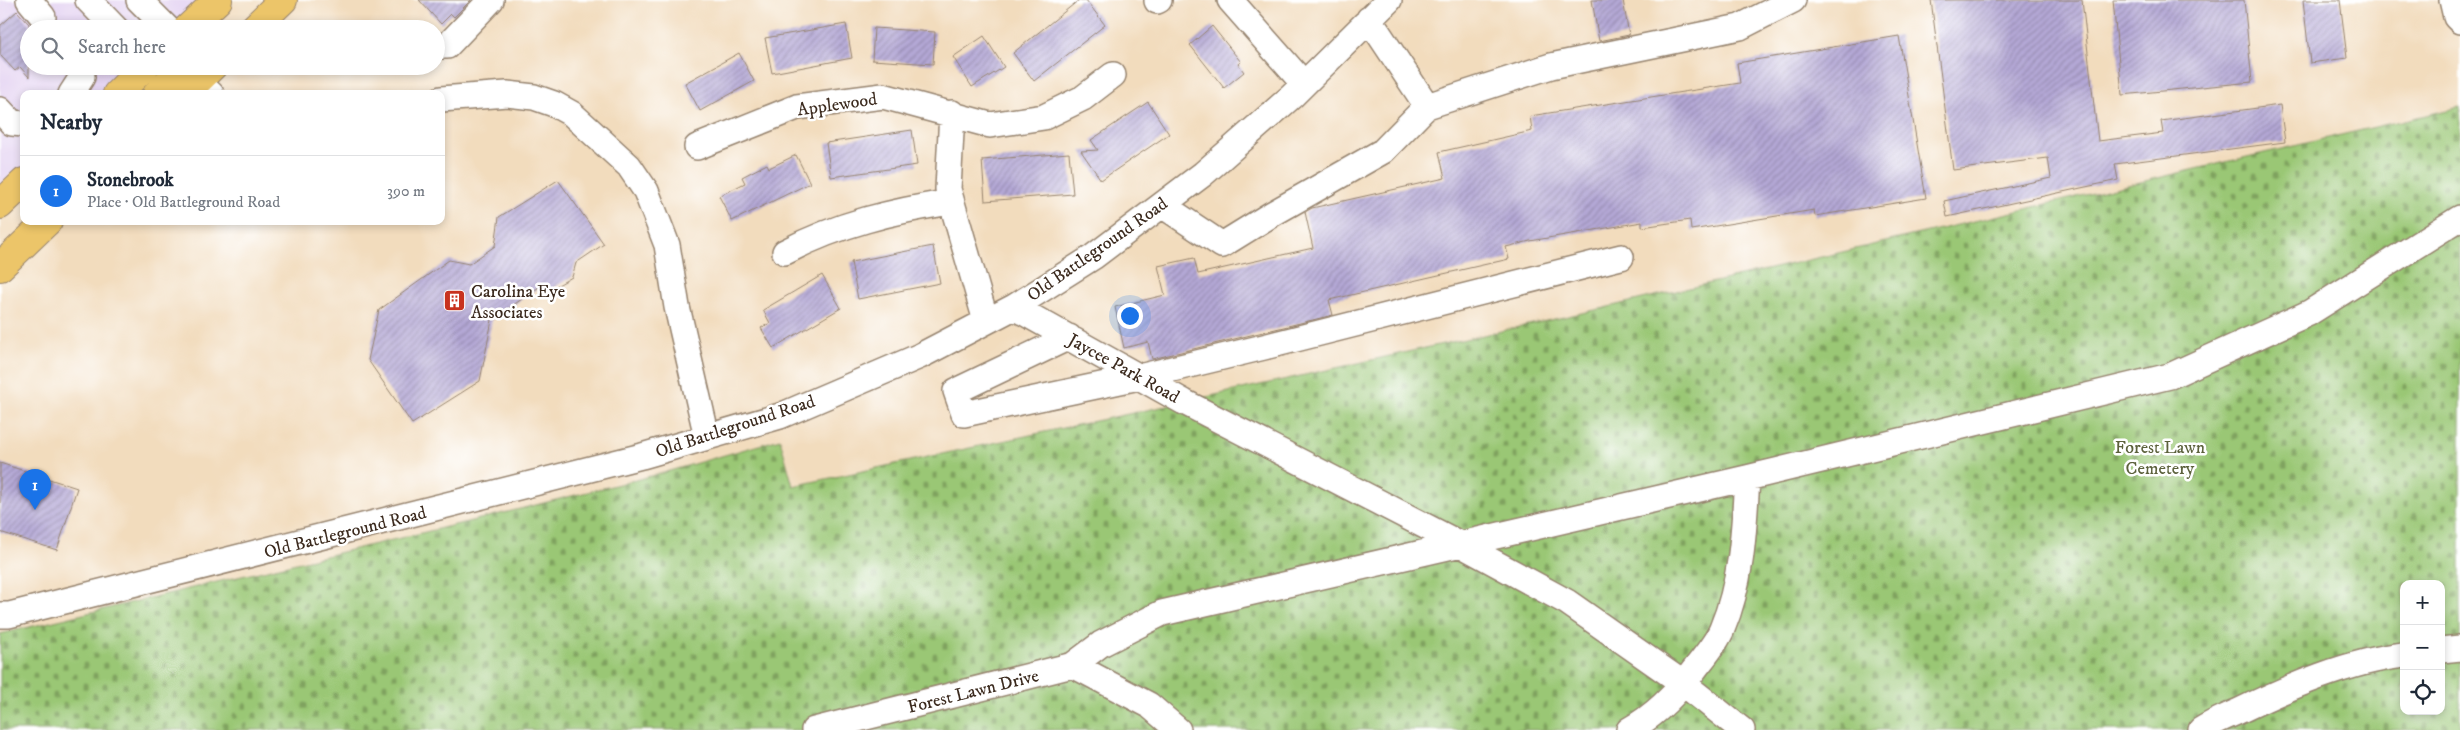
<!DOCTYPE html>
<meta charset="utf-8">
<style>
body{margin:0;font-family:"IM FELL DW Pica",serif;background:#f6f6f7;color:#1f2937}
.controls{position:absolute;right:15px;bottom:15px;display:grid;overflow:hidden;border-radius:10px;box-shadow:0 2px 8px #0003}
.controls button{width:45px;height:45px;display:grid;place-items:center;padding:0;border:0;border-bottom:1px solid #e0e1e3;background:#fff;color:#1f2937;font:25px sans-serif}
.you{position:absolute;left:1129px;top:315px;width:18px;height:18px;margin:-12px;border:4px solid #fff;border-radius:50%;background:#1a73e8;box-shadow:0 0 0 8px #1a73e833}
.badge{display:grid;place-items:center;width:32px;height:32px;border-radius:50%;background:#1a73e8;color:#fff;font-size:16px;font-weight:700}
.pin{position:absolute;translate:-50% -41px;filter:drop-shadow(0 1px 2px #0008)}
.pin::after{content:'';position:absolute;top:26px;width:18px;height:15px;background:inherit;clip-path:polygon(0 0,100% 0,50% 100%)}
.list{margin:0;padding:0;list-style:none}
h2{display:flex;justify-content:space-between;align-items:center;height:65px;margin:0;padding:0 20px;font-size:21px}
h2 small{font-size:16px;font-weight:400;color:#747a83}
.list li{display:grid;grid-template-columns:32px 1fr auto;gap:15px;align-items:center;box-sizing:border-box;height:70px;padding:0 20px;border-top:1px solid #e0e1e3}
.list b{display:block;font-size:19px;white-space:nowrap}
.list p{margin:0;font-size:16px;white-space:nowrap;color:#747a83}
.list em{font-size:16px;font-style:normal;color:#747a83}
.icon{flex:none;width:28px;height:28px;fill:none;stroke:currentColor;stroke-width:2;stroke-linecap:round;stroke-linejoin:round}
.map{position:relative;flex:none;width:2460px;height:730px;overflow:hidden}
.search{position:absolute;background:#fff;box-shadow:0 2px 8px #0003;left:20px;top:20px;width:425px;height:55px;display:flex;align-items:center;gap:12px;box-sizing:border-box;padding:0 18px;border-radius:28px;color:#747a83;font-size:19px}
.panel{position:absolute;background:#fff;box-shadow:0 2px 8px #0003;left:20px;top:90px;width:425px;height:135px;border-radius:10px}
.map>svg:first-child{display:block}
.built{fill:#e4d3f2}
.cemetery{fill:url(#cemetery-stones);stroke:#6a7849;fill-rule:evenodd}
.building{fill:url(#building-hatch)}
.lines{fill:none;stroke-linecap:round;stroke-linejoin:round}
.minor-casing{stroke:#96836e;stroke-width:28}
.major-casing{stroke:#96836e;stroke-width:30}
.minor{stroke:#fff;stroke-width:25}
.major{stroke:#ecc569;stroke-width:28}
.labels{text-anchor:middle;stroke-width:5;stroke-linejoin:round;paint-order:stroke}
.street-label{font-size:18px;fill:#3b2a1e;stroke:#fff}
.poi-label{font-size:18px;fill:#3b2a1e;stroke:#fff;text-anchor:start}
.park-label{font-size:18px;fill:#5c613c;stroke:#fff}
</style>
<div class="map">
<svg width="2460" height="730" viewBox="0 0 2460 730">
<defs>
<pattern id="cemetery-stones" width="16" height="16" patternUnits="userSpaceOnUse" patternTransform="scale(1.25)"><rect width="16" height="16" fill="#9ac774"/><path d="M2 7V4a2 2 0 0 1 4 0v3zM10 15v-3a2 2 0 0 1 4 0v3z" fill="#7fa25f"/></pattern>
<pattern id="building-hatch" width="6" height="6" patternUnits="userSpaceOnUse" patternTransform="scale(1.25)"><rect width="6" height="6" fill="#b4a8d6"/><path d="M-1 1l2-2M0 6l6-6M5 7l2-2" fill="none" stroke="#9489ad"/></pattern>
</defs>
<rect width="100%" height="100%" fill="#fff"/>
<filter id="ink" filterUnits="userSpaceOnUse"><feTurbulence type="fractalNoise" baseFrequency=".02" numOctaves="2"/><feDisplacementMap in="SourceGraphic" scale="10" xChannelSelector="R" yChannelSelector="G"/><feConvolveMatrix kernelMatrix="1 2 1 2 8 2 1 2 1" color-interpolation-filters="sRGB"/></filter>
<filter id="wash" filterUnits="userSpaceOnUse"><feTurbulence type="fractalNoise" baseFrequency=".0096" numOctaves="4" result="noise"/><feDisplacementMap in="SourceGraphic" scale="20" xChannelSelector="R" yChannelSelector="G"/><feGaussianBlur stdDeviation="1.12" result="paint"/><feColorMatrix in="noise" values="0 0 0 0 0 0 0 0 0 0 0 0 0 0 0 0 0 1.4 0 .05"/><feComposite in="paint" operator="in"/></filter>
<g filter="url(#wash)">
<rect width="100%" height="100%" fill="#f2dcbd"/>
<path class="built" d="M 0,0 L 212,0 L 181,29 L 29,29 L 29,66 L 141,66 L 112,94 L 24,94 L 24,177 L 0,199 Z"/>
<path class="cemetery" d="M 2460,107 L 2460,730 L 0,730 L 0,634 L 488,517 L 659,474 L 780,439 L 793,486 L 1184,402 L 1604,308 ZM 2404,584 L 2441,584 L 2441,711 L 2404,711 Z"/>
<g id="blocks">
<path class="building" d="M 419,0 L 471,0 L 454,17 L 451,14 L 441,24 Z
M 1079,0 L 1086,0 L 1105,25 L 1034,81 L 1013,53 Z
M 1592,0 L 1623,0 L 1629,35 L 1599,41 Z
M 1931,0 L 2082,0 L 2098,141 L 2163,133 L 2161,121 L 2280,105 L 2285,142 L 2115,164 L 2118,180 L 1947,217 L 1944,201 L 2051,178 L 2048,158 L 1953,170 Z
M 2113,0 L 2244,0 L 2252,82 L 2122,95 Z
M 2303,0 L 2340,0 L 2347,58 L 2310,63 Z
M 17,11 L 29,24 L 29,77 L 20,67 L 15,71 L 0,55 L 0,26 Z
M 846,24 L 852,58 L 772,73 L 765,38 Z
M 1212,26 L 1241,62 L 1238,64 L 1244,72 L 1224,88 L 1190,45 Z
M 874,28 L 935,32 L 933,64 L 872,60 Z
M 984,36 L 1004,67 L 972,87 L 953,57 Z
M 1899,36 L 1926,198 L 1815,216 L 1814,210 L 1691,230 L 1690,220 L 1642,227 L 1642,222 L 1530,241 L 1506,247 L 1509,259 L 1329,300 L 1333,315 L 1152,359 L 1148,342 L 1124,348 L 1115,307 L 1165,295 L 1158,266 L 1194,258 L 1198,274 L 1313,248 L 1305,212 L 1312,208 L 1445,178 L 1439,152 L 1532,131 L 1530,116 L 1740,83 L 1737,63 Z
M 739,53 L 754,81 L 700,111 L 685,83 Z
M 1148,102 L 1169,134 L 1101,180 L 1081,151 L 1098,150 L 1091,140 Z
M 912,130 L 917,165 L 831,177 L 826,143 Z
M 1069,153 L 1073,194 L 985,201 L 982,160 Z
M 796,155 L 810,183 L 732,221 L 719,196 L 745,183 L 742,177 L 767,164 L 769,168 Z
M 558,180 L 604,244 L 576,263 L 572,277 L 546,292 L 542,285 L 492,320 L 480,381 L 412,424 L 368,360 L 379,310 L 449,260 L 469,264 L 495,246 L 499,217 Z
M 933,246 L 940,283 L 858,299 L 851,262 Z
M 822,275 L 841,308 L 773,348 L 761,328 L 770,323 L 763,310 Z
M 0,463 L 77,488 L 57,550 L 0,532 Z"/>
</g>
</g>
<g filter="url(#ink)">
<use href="#blocks" fill-opacity="0" stroke="#96836e" stroke-width="1"/>
<g class="lines">
<defs>
<path id="minor" d="M 29,0 L 43,17
M 88,0 L 116,29
M 139,0 L 168,29
M 1230,0 L 1304,84
M 2452,0 L 2456,17 L 2460,21
M 1157,1 L 1159,0
M 1369,19 L 1427,106
M 436,46 L 447,46 L 491,0
M 197,81 L 211,94
M 71,94 L 82,77 L 81,66
M 441,99 L 507,94 L 534,97 L 554,104 L 572,114 L 629,166 L 646,191 L 667,245 L 677,307 L 707,437
M 0,110 L 12,123 L 24,124
M 952,113 L 948,189 L 986,321
M 697,147 L 797,107 L 883,96 L 990,125 L 1044,117 L 1083,98 L 1113,75
M 1162,205 L 1222,245 L 1272,214 L 1383,151 L 1427,106 L 1551,66 L 1740,27 L 1793,0
M 785,252 C 838,224 893,211 951,202
M 1014,307 L 1184,402 L 1460,544 L 1567,602 L 1684,684 L 1742,730
M 1069,337 L 956,391 L 964,414 L 1139,377 L 1264,347 L 1621,257
M 0,615 L 9,615 L 642,456 L 780,416 L 920,356 L 1014,307 L 1093,257 L 1203,174 L 1292,96 L 1389,0
M 2441,650 L 2460,648
M 1073,665 L 1149,705 L 1178,730
M 814,730 L 1073,665 L 1101,644 L 1162,613 L 1747,478 L 2170,376 L 2309,313 L 2460,218
M 1629,730 C 1654,716 1677,693 1694,670 C 1703,658 1716,644 1722,629 C 1742,582 1744,529 1747,478
M 2201,730 C 2213,722 2226,717 2239,711 C 2289,687 2349,661 2404,655"/>
<path id="major" d="M 187,29 L 218,0
M 253,29 L 283,0
M 117,94 L 145,66
M 157,94 L 178,72 L 181,66
M 184,94 L 213,66
M 0,205 L 24,182
M 0,267 L 48,221"/>
</defs>
<use href="#minor" class="minor-casing"/>
<use href="#major" class="major-casing"/>
<use href="#minor" class="minor"/>
<use href="#major" class="major"/>
</g>
</g>
<defs>
<symbol id="building-square" viewBox="-11 -11 22 22"><rect x="-9" y="-9" width="18" height="18" rx="4" fill="#c8321e" stroke="#fff"/><path d="M-4-6H4V6H1V3H-1V6H-4ZM-2.5-4.3h1.7v1.8h-1.7ZM.8-4.3h1.7v1.8H.8ZM-2.5-1h1.7V.8h-1.7ZM.8-1h1.7V.8H.8Z" fill="#fff"/></symbol>
</defs>
<g fill-rule="evenodd">
<use href="#building-square" x="442" y="288" width="25" height="25"/>
</g>
<g class="labels">
<g class="street-label">
<text transform="translate(837 104) rotate(-8)" y="6">Applewood</text>
<text transform="translate(1097 249) rotate(-35)" y="6">Old Battleground Road</text>
<text transform="translate(1124 368) rotate(29)" y="6">Jaycee Park Road</text>
<text transform="translate(735 426) rotate(-18)" y="6">Old Battleground Road</text>
<text transform="translate(345 532) rotate(-14)" y="6">Old Battleground Road</text>
<text transform="translate(973 691) rotate(-14)" y="6">Forest Lawn Drive</text>
</g>
<g class="poi-label">
<text x="471" y="297">Carolina Eye<tspan x="471" dy="21">Associates</tspan></text>
</g>
<g class="park-label">
<text x="2160" y="453">Forest Lawn<tspan x="2160" dy="21">Cemetery</tspan></text>
</g>
</g>
</svg>
<div class="controls">
<button>+</button>
<button>−</button>
<button><svg class="icon" aria-label="locate" viewBox="0 0 24 24"><circle cx="12" cy="12" r="6"/><path d="M12 2v4M12 18v4M2 12h4M18 12h4"/></svg></button>
</div>
<div class="you"></div>
<div class="pin badge" style="left:35px;top:510px">1</div>
<div class="search"><svg class="icon" aria-label="search" viewBox="0 0 24 24"><circle cx="10" cy="10" r="6"/><path d="M15 15l6 6"/></svg>Search here</div>
<section class="panel">
<h2>Nearby<small></small></h2>
<ul class="list">
<li><span class="badge">1</span><div><b>Stonebrook</b><p>Place · Old Battleground Road</p></div><em>390 m</em></li>
</ul>
</section>
</div>
